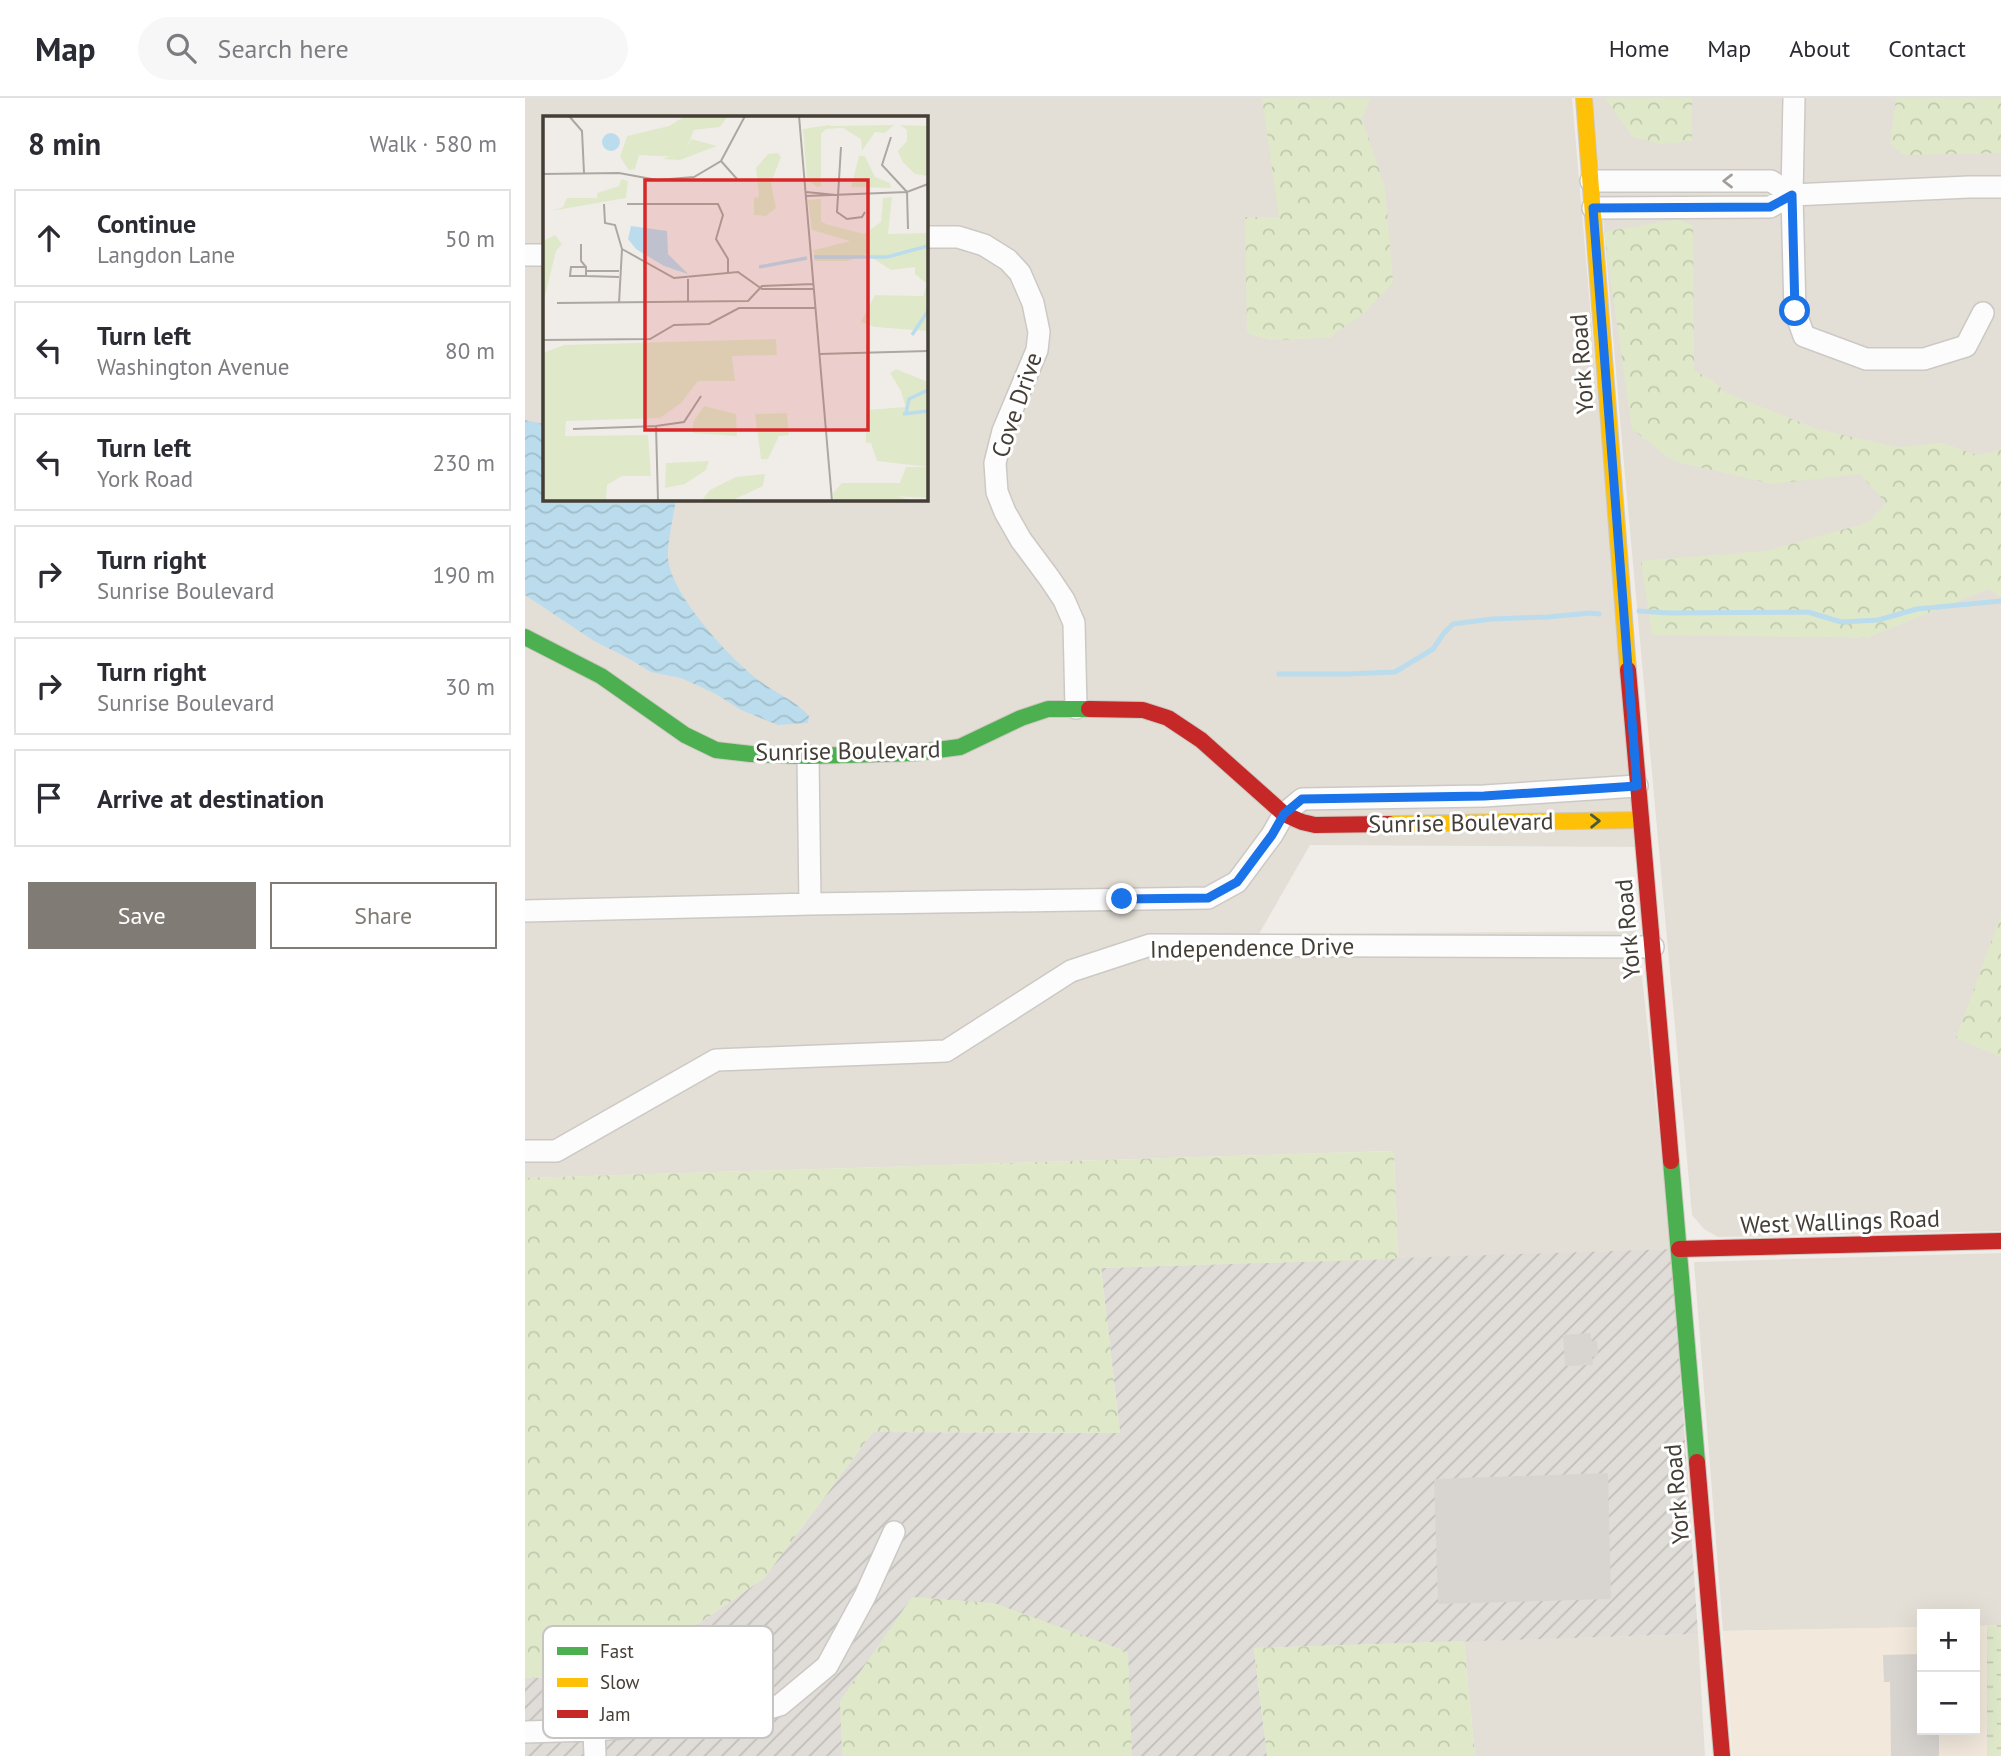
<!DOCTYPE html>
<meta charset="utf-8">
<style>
body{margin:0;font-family:"PT Sans",sans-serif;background:#f7f7f7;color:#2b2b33}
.controls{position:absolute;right:21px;bottom:21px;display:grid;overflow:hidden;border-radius:0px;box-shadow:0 7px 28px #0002}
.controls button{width:63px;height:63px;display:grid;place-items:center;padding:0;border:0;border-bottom:2px solid #e1e1e2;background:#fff;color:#2b2b33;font:35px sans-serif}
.stop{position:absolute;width:21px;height:21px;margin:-16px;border:5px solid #1a73e8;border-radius:50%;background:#fff}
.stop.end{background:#1a73e8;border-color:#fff;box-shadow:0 2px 7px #0008}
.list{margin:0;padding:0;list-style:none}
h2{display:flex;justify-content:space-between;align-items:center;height:91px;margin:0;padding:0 28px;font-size:30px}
h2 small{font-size:23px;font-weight:400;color:#7c7c81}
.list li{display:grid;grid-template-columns:46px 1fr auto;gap:21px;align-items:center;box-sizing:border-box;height:98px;margin:0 14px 14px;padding:0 14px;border:2px solid #e1e1e2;border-radius:0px}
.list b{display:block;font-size:26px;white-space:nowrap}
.list p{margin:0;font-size:23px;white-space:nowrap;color:#7c7c81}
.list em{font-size:23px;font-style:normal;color:#7c7c81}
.actions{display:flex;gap:14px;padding:21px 28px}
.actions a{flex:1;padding:16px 0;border:2px solid #817b75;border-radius:0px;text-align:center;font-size:24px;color:#817b75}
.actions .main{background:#817b75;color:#fff}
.icon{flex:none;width:38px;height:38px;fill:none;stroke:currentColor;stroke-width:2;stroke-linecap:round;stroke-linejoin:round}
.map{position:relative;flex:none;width:1476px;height:1658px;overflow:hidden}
header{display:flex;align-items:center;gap:42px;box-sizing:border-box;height:98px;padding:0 35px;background:#fff;border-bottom:2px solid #e1e1e2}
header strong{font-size:33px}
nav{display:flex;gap:38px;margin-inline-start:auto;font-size:24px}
.search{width:490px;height:63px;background:#f7f7f7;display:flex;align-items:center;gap:18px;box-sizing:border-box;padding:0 24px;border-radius:38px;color:#7c7c81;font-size:26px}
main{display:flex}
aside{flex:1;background:#fff}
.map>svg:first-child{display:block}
.residential{fill:#e3dfd6;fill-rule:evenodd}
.commercial{fill:#f2e8dc}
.industrial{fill:url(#industrial-furrows)}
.forest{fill:url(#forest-crowns)}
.wetland{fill:url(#wetland-marsh)}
.water{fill:url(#water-waves)}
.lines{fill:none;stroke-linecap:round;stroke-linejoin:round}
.stream{stroke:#bbdcec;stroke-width:5}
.building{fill:#d8d4d0;stroke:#d8d4cf;stroke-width:2}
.street-casing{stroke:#ccc9c5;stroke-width:24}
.fast-casing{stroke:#cec9c0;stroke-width:18}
.slow-casing{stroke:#cec9c0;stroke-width:18}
.jam-casing{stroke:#cec9c0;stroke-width:18}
.street{stroke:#fdfcfc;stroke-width:21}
.fast{stroke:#4caf50;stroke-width:16}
.slow{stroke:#ffc107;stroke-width:16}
.jam{stroke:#c62828;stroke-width:16}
.oneway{stroke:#a19d99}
.oneway2{stroke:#475a3c}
.route{stroke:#1a73e8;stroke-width:9}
.labels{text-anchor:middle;stroke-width:6;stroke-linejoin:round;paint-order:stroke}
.street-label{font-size:24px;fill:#453e36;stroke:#fff}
.inset-river{fill:none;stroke:#bbdcec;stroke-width:3.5}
.inset-road{fill:none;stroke:#aca7a1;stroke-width:2}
.view{fill:#d62828;fill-opacity:0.15;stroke:#d62828;stroke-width:3.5}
.inset-edge{fill:none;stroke:#453e36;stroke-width:3.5}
.key{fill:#fff;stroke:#c7c5c3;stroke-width:2}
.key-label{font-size:19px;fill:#453e36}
</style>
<header>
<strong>Map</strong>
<div class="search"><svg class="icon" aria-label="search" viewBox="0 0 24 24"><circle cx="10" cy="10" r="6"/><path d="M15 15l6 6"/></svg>Search here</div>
<nav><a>Home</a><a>Map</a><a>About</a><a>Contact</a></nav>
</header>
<main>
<aside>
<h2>8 min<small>Walk · 580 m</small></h2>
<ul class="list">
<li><svg class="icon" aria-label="ahead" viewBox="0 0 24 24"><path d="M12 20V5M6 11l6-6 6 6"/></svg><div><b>Continue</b><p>Langdon Lane</p></div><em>50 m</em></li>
<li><svg class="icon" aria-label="left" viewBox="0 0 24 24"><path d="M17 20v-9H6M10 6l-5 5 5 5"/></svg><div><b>Turn left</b><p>Washington Avenue</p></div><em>80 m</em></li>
<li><svg class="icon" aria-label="left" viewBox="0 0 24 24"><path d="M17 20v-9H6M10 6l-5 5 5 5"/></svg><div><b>Turn left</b><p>York Road</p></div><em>230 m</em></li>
<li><svg class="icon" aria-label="right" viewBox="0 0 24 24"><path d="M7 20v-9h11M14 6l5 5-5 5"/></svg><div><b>Turn right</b><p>Sunrise Boulevard</p></div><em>190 m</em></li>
<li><svg class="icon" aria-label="right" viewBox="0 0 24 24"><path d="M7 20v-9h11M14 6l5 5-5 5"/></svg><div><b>Turn right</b><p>Sunrise Boulevard</p></div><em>30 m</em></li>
<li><svg class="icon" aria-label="arrive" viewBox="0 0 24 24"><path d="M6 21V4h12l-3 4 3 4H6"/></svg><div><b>Arrive at destination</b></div></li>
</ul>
<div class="actions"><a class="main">Save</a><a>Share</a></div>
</aside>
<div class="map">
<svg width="1476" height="1658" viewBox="0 0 1476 1658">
<defs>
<pattern id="industrial-furrows" width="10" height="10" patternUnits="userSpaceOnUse" patternTransform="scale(1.75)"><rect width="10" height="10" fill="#e0dcd7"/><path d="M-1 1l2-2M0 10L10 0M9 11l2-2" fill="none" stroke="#c2beb9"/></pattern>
<pattern id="forest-crowns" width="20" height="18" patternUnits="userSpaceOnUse" patternTransform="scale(1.75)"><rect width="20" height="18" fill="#dfe9ca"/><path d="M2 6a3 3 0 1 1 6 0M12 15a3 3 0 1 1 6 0" fill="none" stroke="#c1c9ae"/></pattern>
<pattern id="wetland-marsh" width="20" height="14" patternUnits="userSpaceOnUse" patternTransform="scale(1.75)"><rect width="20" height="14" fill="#dfe9ca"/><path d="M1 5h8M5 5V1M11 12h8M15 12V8" fill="none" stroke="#c1c9ae"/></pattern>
<pattern id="water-waves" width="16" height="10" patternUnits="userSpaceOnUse" patternTransform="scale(1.75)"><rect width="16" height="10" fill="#bbdcec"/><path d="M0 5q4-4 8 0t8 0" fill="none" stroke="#a2becb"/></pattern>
</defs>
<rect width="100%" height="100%" fill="#f0ede9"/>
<path class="residential" d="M 0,0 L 1047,0 L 1112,749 L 785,747 L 734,836 L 1112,833 L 1147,1151 L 873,1161 L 869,1053 L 0,1080 ZM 19,19 L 401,19 L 401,401 L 19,401 Z
M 1068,0 L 1476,0 L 1476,1133 L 1193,1139 L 1179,1131 L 1167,1117 L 1095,322 Z
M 1476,1155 L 1476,1527 L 1450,1528 L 1450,1516 L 1397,1516 L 1397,1529 L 1198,1533 L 1169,1164 Z
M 1173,1536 L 1180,1658 L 950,1658 L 939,1543 Z"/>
<path class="commercial" d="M 1450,1528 L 1462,1528 L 1462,1658 L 1208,1658 L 1198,1533 L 1397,1529 L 1397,1632 L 1450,1632 Z"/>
<path class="industrial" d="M 1147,1151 L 1173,1536 L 729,1550 L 742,1658 L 0,1658 L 0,1580 L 100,1577 L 239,1480 L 348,1334 L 595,1335 L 576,1170 Z"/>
<path class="forest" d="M 737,0 L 845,0 L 837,21 L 860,89 L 868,184 L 840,214 L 804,240 L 745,242 L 722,235 L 720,119 L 754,119 Z
M 1080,0 L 1167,0 L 1167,43 L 1136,46 L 1108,39 Z
M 1371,0 L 1476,0 L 1476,55 L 1379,57 L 1365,46 Z
M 1153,121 L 1168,128 L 1169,272 L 1188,283 L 1201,295 L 1292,331 L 1372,349 L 1417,345 L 1452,357 L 1476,352 L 1476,499 L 1463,491 L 1342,540 L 1127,537 L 1116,463 L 1240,453 L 1342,425 L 1361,405 L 1335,376 L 1247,386 L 1148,363 L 1107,331 L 1079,134 Z
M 1476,817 L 1476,959 L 1431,940 Z
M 869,1053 L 873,1161 L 576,1170 L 595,1335 L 348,1334 L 239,1480 L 100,1577 L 0,1580 L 0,1080 Z
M 387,1499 L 469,1505 L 603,1554 L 607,1658 L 317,1658 L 315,1603 Z
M 939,1543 L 950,1658 L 742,1658 L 729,1550 Z"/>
<path class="wetland" d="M 1476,1527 L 1476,1658 L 1462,1658 L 1462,1528 Z"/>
<path class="water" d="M 0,322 L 19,326 L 19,401 L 151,401 C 149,416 142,446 143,460 C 145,496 207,563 236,584 C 252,596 270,602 284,618 L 283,625 L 253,627 L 216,612 L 189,595 L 156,580 L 126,574 L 101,559 L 69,543 L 0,497 Z"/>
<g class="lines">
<path class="stream" d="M 1114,513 L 1144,515 L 1283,514 L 1316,524 L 1353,522 L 1392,511 L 1476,503
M 754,576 L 822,576 L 870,574 L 908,551 L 919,535 L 928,526 L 967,521 L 1023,519 L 1065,515 L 1074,516"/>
</g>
<path class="building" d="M 1065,1236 L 1065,1244 L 1071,1244 L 1072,1257 L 1066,1258 L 1067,1266 L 1041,1267 L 1039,1238 Z
M 1082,1376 L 1085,1500 L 914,1505 L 910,1382 Z
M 1397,1557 L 1397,1632 L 1413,1632 L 1413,1658 L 1367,1658 L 1366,1583 L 1360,1583 L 1359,1558 Z"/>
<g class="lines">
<defs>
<path id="street" d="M 1269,0 L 1267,97 L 1270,213 L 1279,238 L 1341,261 L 1399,261 L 1441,248 L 1458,215
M 1066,83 L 1246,83 L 1267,97
M 1068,110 L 1245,109 L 1267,97 L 1444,89 L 1476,89
M 401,139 L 433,139 L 459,147 L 483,162 L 495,175 L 508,205 L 514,234 L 512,252 L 478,333 L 470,365 L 472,394 L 480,414 L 496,442 L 525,481 L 539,502 L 549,525 L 551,610
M 0,157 L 19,157
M 283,658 L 285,806
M 0,813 L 285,806 L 683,800 L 712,784 L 747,737 L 759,716 L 777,701 L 959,698 L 1112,688
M 0,1053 L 31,1053 L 191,962 L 421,953 L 546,873 L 625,847 L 1128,849
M 69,1632 L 201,1622 L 255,1607 L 302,1568 L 340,1498 L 369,1434
M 0,1634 L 69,1632 L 70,1658"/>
<path id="fast" d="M 0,539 L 76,578 L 160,637 L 191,652 L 226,656 L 283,658 L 389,655 L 435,649 L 496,620 L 523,611 L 564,611
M 1146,1063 L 1172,1364"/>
<path id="slow" d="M 1059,0 L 1103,572
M 864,726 L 1115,722"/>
<path id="jam" d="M 1103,572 L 1146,1063
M 564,611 L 618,612 L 643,620 L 676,642 L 759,716 L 777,724 L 790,727 L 864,726
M 1154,1151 L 1476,1143
M 1172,1364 L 1197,1658"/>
</defs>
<use href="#street" class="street-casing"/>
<use href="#fast" class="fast-casing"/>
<use href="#slow" class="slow-casing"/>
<use href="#jam" class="jam-casing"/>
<use href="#street" class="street"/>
<use href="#fast" class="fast"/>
<use href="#slow" class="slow"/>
<use href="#jam" class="jam"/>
</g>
<defs><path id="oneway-chevron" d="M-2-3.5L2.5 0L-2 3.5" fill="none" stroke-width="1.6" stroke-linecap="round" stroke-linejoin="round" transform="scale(1.75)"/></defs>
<use class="oneway" href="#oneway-chevron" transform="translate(1203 83) rotate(180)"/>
<use class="oneway2" href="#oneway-chevron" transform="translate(1070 723) rotate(-1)"/>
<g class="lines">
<path class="route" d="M 597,801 L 683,800 L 712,784 L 747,737 L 759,716 L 777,701 L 959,698 L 1112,688 L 1068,110 L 1245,109 L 1267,97 L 1270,213"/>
</g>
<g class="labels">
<g class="street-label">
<text transform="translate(1057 266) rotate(-94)" y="8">York Road</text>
<text transform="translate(492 307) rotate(-71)" y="8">Cove Drive</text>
<text transform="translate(323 653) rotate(-1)" y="8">Sunrise Boulevard</text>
<text transform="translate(936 725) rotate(-1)" y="8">Sunrise Boulevard</text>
<text transform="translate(1103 831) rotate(-95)" y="8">York Road</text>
<text transform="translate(727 850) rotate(-1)" y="8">Independence Drive</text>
<text transform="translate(1315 1124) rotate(-2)" y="8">West Wallings Road</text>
<text transform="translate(1152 1396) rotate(-95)" y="8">York Road</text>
</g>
</g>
<g transform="translate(18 18)">
<rect width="385" height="385" fill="#f0ede9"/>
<path d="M 363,351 L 385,351 L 385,382 L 290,377 L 299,367 L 357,367 Z" fill="#dfe9ca"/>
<path d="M 286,9 L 288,10 L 351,9 L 342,17 L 332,16 L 319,35 L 318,23 L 313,20 L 300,12 L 283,13 L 278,18 L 278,70 L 274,71 L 264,63 L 260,13 ZM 357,9 L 385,10 L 385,60 L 372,58 L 359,45 L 355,35 L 364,25 L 364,14 ZM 148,23 L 174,30 L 137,44 L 119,43 L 142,36 ZM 235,37 L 238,41 L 228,67 L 233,92 L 223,100 L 211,99 L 211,82 L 216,81 L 213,52 L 225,38 ZM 316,40 L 322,40 L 332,61 L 347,67 L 348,72 L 308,71 ZM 78,63 L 85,65 L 83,82 L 8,95 L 20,91 L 24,82 L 54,82 L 54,77 L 76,70 ZM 349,81 L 345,118 L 385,117 L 385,215 L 332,211 L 318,206 L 332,179 L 380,180 L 384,168 L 372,158 L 372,151 L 348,154 L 323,138 L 305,145 L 272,145 L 271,134 L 307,125 L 269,114 L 265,84 L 278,83 L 278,105 L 283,108 L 321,118 L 338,106 L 340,82 ZM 12,119 L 19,128 L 13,135 L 0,188 L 0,125 ZM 233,223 L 234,239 L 189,240 L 192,265 L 155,265 L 138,287 L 117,302 L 23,305 L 22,320 L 105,319 L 108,360 L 79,360 L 64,369 L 63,385 L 0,385 L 0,237 L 21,229 ZM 353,253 L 385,266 L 385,351 L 334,345 L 327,324 L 384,322 L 382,314 L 367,308 L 358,275 L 347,257 ZM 161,290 L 193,298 L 194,320 L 150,317 L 150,306 ZM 244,297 L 246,319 L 236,320 L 225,343 L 218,343 L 212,298 ZM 166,345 L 163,354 L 142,368 L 122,372 L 123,347 ZM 222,358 L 220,370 L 188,385 L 158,385 L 167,374 L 193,361 ZM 319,373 L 343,377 L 371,385 L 291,385 L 290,377 Z" fill="#dfe9ca"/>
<path d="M 142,0 L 185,0 L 177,11 L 151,14 L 142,36 L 134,41 L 96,39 L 92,53 L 86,54 L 77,41 L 84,20 L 126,10 ZM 363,291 L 367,308 L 383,314 L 384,322 L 323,327 L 323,294 Z" fill="#dfe9ca"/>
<path d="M59 26a9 9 0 1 1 18 0a9 9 0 1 1-18 0ZM 88,110 L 124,115 L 125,138 L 145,158 L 121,150 L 93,133 L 85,123 Z" fill="#bbdcec"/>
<path class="inset-river" d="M 271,141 L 344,141 L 385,130M 216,151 L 264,142M 369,219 L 385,195M 363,297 L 366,283 L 385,274M 360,298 L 385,295"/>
<path class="inset-road" d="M 26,0 L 39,15 L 41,57M 256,0 L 289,385M 348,21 L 339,49 L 364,76 L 365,113M 298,31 L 294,96 L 304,103 L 319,101 L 322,96M 178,45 L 194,63M 0,58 L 76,57 L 114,64 L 151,61 L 178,45 L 202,0M 263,76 L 293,79M 263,80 L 364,76 L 385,68M 61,88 L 62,107 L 72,109 L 79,133 L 76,187M 84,88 L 175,88 L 180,99 L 173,123 L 185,143 L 185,156M 38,128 L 38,145 L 43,151M 79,133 L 131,162 L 195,156 L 219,173 L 270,173M 43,155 L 76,155M 43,160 L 43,151 L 28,151 L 27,160 L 43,160 L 76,161M 145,163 L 145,185M 14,187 L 205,185 L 219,170 L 270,168M 0,224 L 107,223 L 131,209 L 166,208 L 196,192 L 272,192M 276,238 L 385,235M 113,310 L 141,306 L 158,280M 30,313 L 113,310 L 115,385"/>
<path class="view" d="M 102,64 L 325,64 L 325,314 L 102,314 Z"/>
<rect width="385" height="385" class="inset-edge"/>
</g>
<rect x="18" y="1528" width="230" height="112" rx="10" class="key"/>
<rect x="32" y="1549" width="31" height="8" fill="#4caf50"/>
<rect x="32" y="1580" width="31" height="9" fill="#ffc107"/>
<rect x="32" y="1612" width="31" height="8" fill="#c62828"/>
<g class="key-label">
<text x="75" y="1560">Fast</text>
<text x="75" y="1591">Slow</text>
<text x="75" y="1623">Jam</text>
</g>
</svg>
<div class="controls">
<button>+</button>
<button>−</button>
</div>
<div class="stop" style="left:1270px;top:213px"></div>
<div class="stop end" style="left:597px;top:801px"></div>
</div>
</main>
